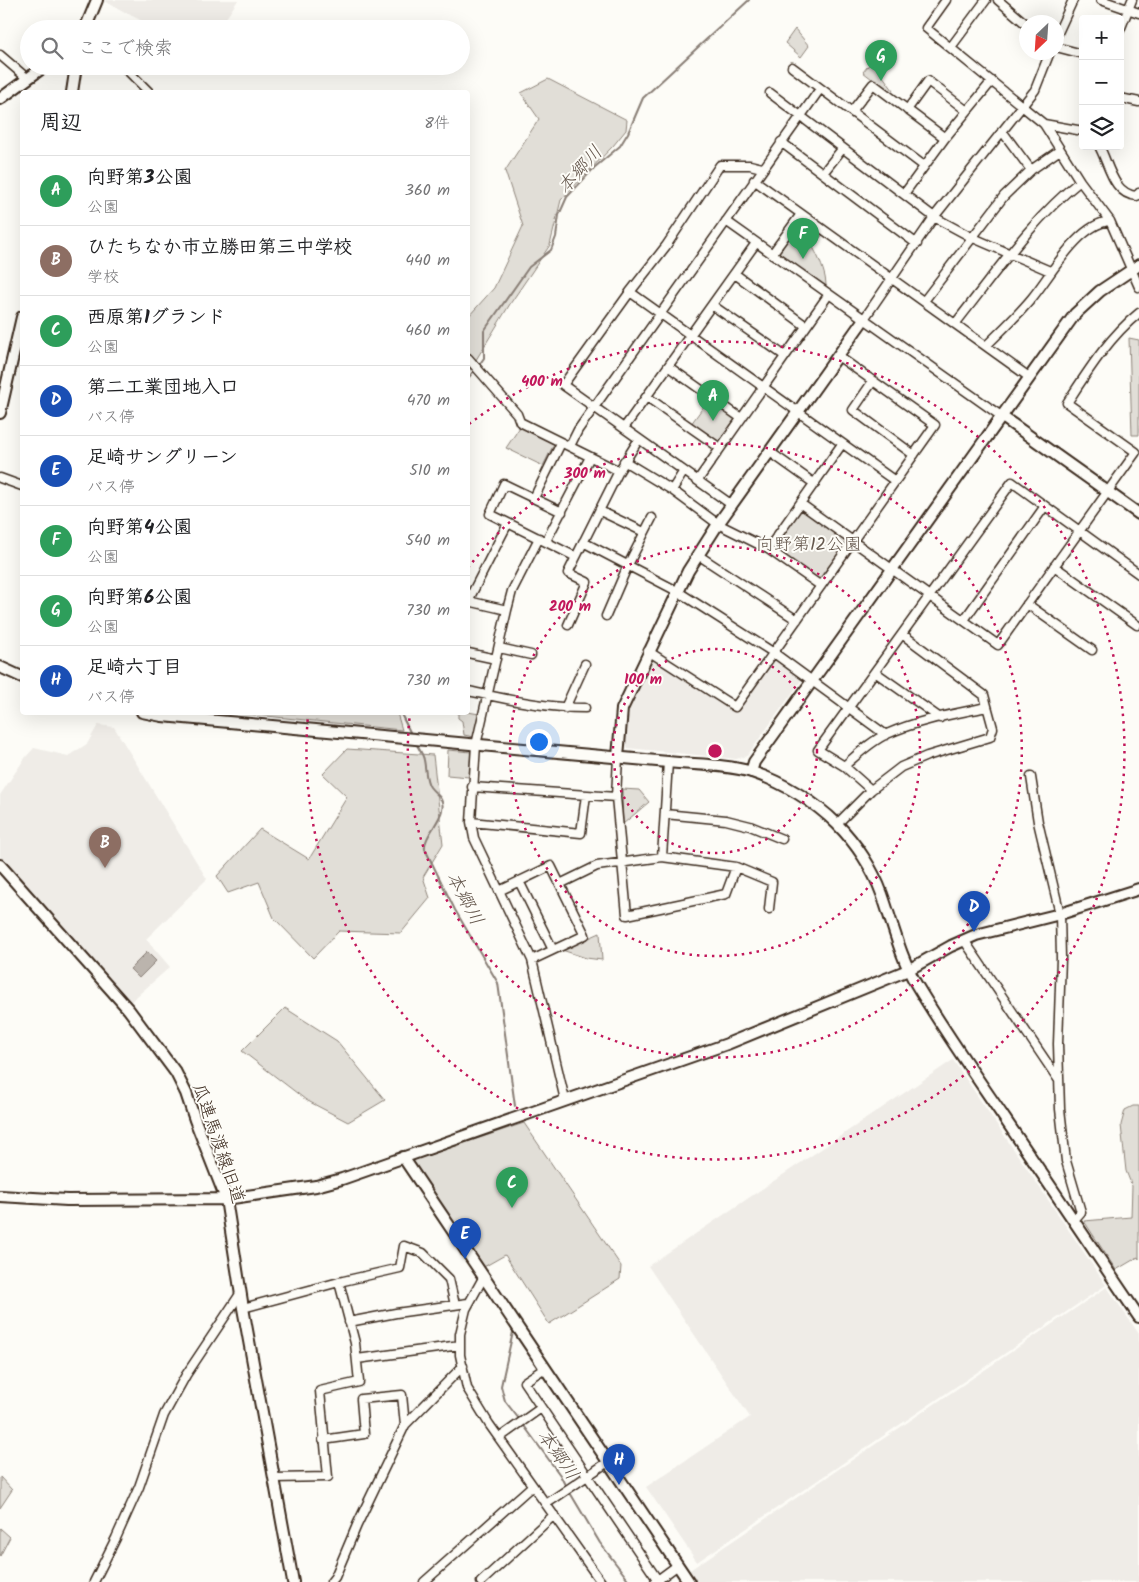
<!DOCTYPE html>
<html lang="ja">
<meta charset="utf-8">
<style>
body{margin:0;font-family:Kalam,"Klee One",sans-serif;background:#f6f6f6;color:#202124}
.controls{position:absolute;right:15px;top:15px;display:grid;overflow:hidden;border-radius:5px;box-shadow:0 5px 20px #0002}
.controls button{width:45px;height:45px;display:grid;place-items:center;padding:0;border:0;border-bottom:1px solid #e0e0e0;background:#fff;color:#202124;font:25px sans-serif}
.compass{position:absolute;left:1019px;top:15px;width:45px;height:45px;border-radius:50%;background:#fff;box-shadow:0 5px 20px #0002;rotate:205deg}
.you{position:absolute;left:538px;top:741px;width:18px;height:18px;margin:-12px;border:4px solid #fff;border-radius:50%;background:#1a73e8;box-shadow:0 0 0 8px #1a73e833}
.badge{display:grid;place-items:center;width:32px;height:32px;border-radius:50%;background:#d93025;color:#fff;font-size:16px;font-weight:700}
.pin{position:absolute;translate:-50% -41px;filter:drop-shadow(0 1px 2px #0008)}
.pin::after{content:'';position:absolute;top:26px;width:18px;height:15px;background:inherit;clip-path:polygon(0 0,100% 0,50% 100%)}
.list{margin:0;padding:0;list-style:none}
h2{display:flex;justify-content:space-between;align-items:center;height:65px;margin:0;padding:0 20px;font-size:21px}
h2 small{font-size:16px;font-weight:400;color:#757577}
.list li{display:grid;grid-template-columns:32px 1fr auto;gap:15px;align-items:center;box-sizing:border-box;height:70px;padding:0 20px;border-top:1px solid #e0e0e0}
.list b{display:block;font-size:19px;white-space:nowrap}
.list p{margin:0;font-size:16px;white-space:nowrap;color:#757577}
.list em{font-size:16px;font-style:normal;color:#757577}
.icon{flex:none;width:28px;height:28px;fill:none;stroke:currentColor;stroke-width:2;stroke-linecap:round;stroke-linejoin:round}
.map{position:relative;flex:none;width:1139px;height:1582px;overflow:hidden}
.search{position:absolute;background:#fff;box-shadow:0 5px 20px #0002;left:20px;top:20px;width:450px;height:55px;display:flex;align-items:center;gap:12px;box-sizing:border-box;padding:0 18px;border-radius:28px;color:#757577;font-size:19px}
.panel{position:absolute;background:#fff;box-shadow:0 5px 20px #0002;left:20px;top:90px;width:450px;height:625px;border-radius:5px}
.map>svg:first-child{display:block}
.built{fill:#efece7}
.green{fill:#e1ded7;stroke:#8e847a}
.water{fill:#bbb4ad;stroke:#887d74}
.lines{fill:none;stroke-linecap:round;stroke-linejoin:round}
.stream{stroke:#887d74;stroke-width:2}
.minor-casing{stroke:#3b2a1e;stroke-width:11}
.tertiary-casing{stroke:#3b2a1e;stroke-width:14}
.minor{stroke:#fdfcf7;stroke-width:8}
.tertiary{stroke:#fdfcf7;stroke-width:10}
.ring{fill:none;stroke:#c2185b;stroke-width:2.5;stroke-dasharray:2.5 5}
.labels{text-anchor:middle;stroke-width:4;stroke-linejoin:round;paint-order:stroke}
.park-label{font-size:18px;fill:#64574c;stroke:#fdfcf7}
.street-label{font-size:18px;fill:#3b2a1e;stroke:#fdfcf7}
.water-label{font-size:19px;font-style:italic;fill:#615349;stroke:#fdfcf7}
.centre{fill:#c2185b;stroke:#fdfcf7;stroke-width:2.5}
.ring-label{font-size:15px;text-anchor:middle;font-weight:bold;fill:#c2185b;stroke:#fdfcf7;stroke-width:4;stroke-linejoin:round;paint-order:stroke}
</style>
<div class="map">
<svg width="1139" height="1582" viewBox="0 0 1139 1582">
<rect width="100%" height="100%" fill="#fdfcf7"/>
<filter id="ink" filterUnits="userSpaceOnUse"><feTurbulence type="fractalNoise" baseFrequency=".02" numOctaves="2"/><feDisplacementMap in="SourceGraphic" scale="10" xChannelSelector="R" yChannelSelector="G"/><feConvolveMatrix kernelMatrix="1 2 1 2 8 2 1 2 1" color-interpolation-filters="sRGB"/></filter>
<g filter="url(#ink)">
<path class="built" d="M 105,0 L 238,0 L 219,29 L 157,29 L 104,1 Z
M 655,659 L 736,712 L 772,661 L 777,660 L 800,676 L 801,681 L 747,756 L 736,759 L 628,748 L 626,745 L 628,709 L 650,661 Z
M 98,725 L 114,727 L 207,879 L 146,939 L 170,967 L 128,1004 L 44,906 L 0,858 L 0,795 L 25,758 L 34,748 L 68,756 L 87,744 Z
M 953,1060 L 1106,1285 L 697,1562 L 646,1487 L 750,1417 L 648,1266 Z
M 1107,1287 L 1139,1334 L 1139,1582 L 694,1582 L 687,1572 Z"/>
<path class="green" d="M 795,29 L 809,46 L 801,57 L 785,43 Z
M 872,61 L 893,90 L 890,93 L 863,72 Z
M 548,79 L 627,120 L 626,130 L 613,146 L 561,200 L 550,245 L 510,304 L 468,373 L 468,317 L 494,288 L 523,226 L 505,171 L 539,119 L 521,93 Z
M 799,218 L 823,235 L 812,244 Z
M 799,221 C 808,240 826,265 826,286 L 777,252 Z
M 1129,338 L 1139,340 L 1139,435 L 1132,435 Z
M 709,399 L 735,419 L 718,442 L 691,424 Z
M 520,427 L 554,444 L 543,466 L 506,448 Z
M 799,510 L 804,510 L 845,539 L 845,544 L 819,579 L 815,580 L 774,549 L 773,544 Z
M 468,712 L 479,714 L 474,737 L 464,735 L 462,721 L 458,718 L 458,713 Z
M 237,713 L 397,713 L 402,730 Z
M 347,749 L 433,755 L 443,844 L 423,877 L 430,898 L 401,933 L 339,931 L 313,958 L 274,918 L 259,882 L 228,893 L 217,876 L 260,829 L 309,859 L 347,797 L 323,774 Z
M 448,750 L 471,752 L 469,777 L 447,775 Z
M 622,789 L 639,790 L 649,802 L 623,824 Z
M 600,933 L 602,960 L 586,958 L 562,950 Z
M 285,1008 L 337,1041 L 385,1100 L 348,1122 L 306,1100 L 242,1051 Z
M 1133,1106 L 1139,1106 L 1139,1259 L 1138,1257 L 1116,1270 L 1084,1221 L 1131,1217 L 1132,1186 L 1126,1171 L 1121,1125 L 1125,1110 Z
M 524,1123 L 621,1266 L 620,1279 L 549,1324 L 505,1255 L 482,1268 L 411,1161 Z
M 0,1477 L 12,1490 L 0,1508 Z
M 0,1528 L 10,1537 L 0,1556 Z"/>
<path class="water" d="M 147,952 L 156,961 L 139,978 L 130,969 Z"/>
<g class="lines">
<path class="stream" d="M 479,365 L 484,358 L 484,331 L 529,267 L 551,250 L 556,237 L 559,215 L 567,197 L 595,167 L 620,146 L 628,133 L 643,98 L 749,0
M 468,378 L 474,371
M 400,712 L 411,734
M 416,743 C 418,748 423,754 424,760 C 426,769 425,780 430,787 C 436,795 445,798 442,810 C 440,822 423,838 425,849 L 455,910 L 498,983 L 515,1106
M 513,1332 L 501,1386 L 505,1401 L 519,1419
M 522,1423 L 560,1475 L 566,1487
M 569,1491 L 600,1543 L 630,1582"/>
<defs>
<path id="minor" d="M 946,0 L 926,28 L 1044,124 L 1080,181 L 1110,221 L 1139,287
M 998,0 L 1026,24
M 1101,0 L 1139,13
M 1120,30 L 1132,0
M 1056,37 L 1073,0
M 951,47 L 986,0
M 1056,47 L 1083,54
M 0,55 L 28,79
M 123,66 L 149,92
M 792,67 L 924,166
M 770,93 L 934,217 L 971,237 L 1050,271
M 1120,98 L 1139,102
M 907,110 L 928,81 L 967,111
M 852,111 L 873,84 L 945,138
M 1044,124 L 1083,131
M 1002,131 L 1031,170
M 781,142 L 917,244
M 1099,146 C 1109,164 1113,195 1137,196 L 1139,193
M 823,173 L 843,148
M 754,180 L 1029,377
M 904,194 L 945,138 L 992,81
M 726,221 L 1001,416
M 772,254 L 801,214
M 735,274 L 806,326
M 630,292 L 895,481
M 924,301 L 1004,196 L 1031,170 L 1060,150
M 712,305 L 785,356
M 864,319 L 934,217 L 1035,90 L 1050,52
M 955,324 C 994,275 1031,220 1080,181
M 986,346 C 1002,330 1018,315 1032,298 C 1051,275 1078,224 1110,221
M 468,358 L 517,414 L 520,422 L 619,471
M 669,367 L 741,418
M 873,381 L 853,410 L 914,455
M 647,397 L 720,448
M 624,428 L 756,243
M 570,446 L 578,430 L 820,89
M 770,452 L 815,484
M 624,461 L 672,490 L 718,524 L 768,549 L 821,586
M 0,478 L 22,486
M 698,480 L 829,294
M 672,490 L 684,471
M 534,498 L 561,443
M 801,504 L 998,645 L 1136,452 L 1067,403 C 1088,371 1109,337 1139,313
M 732,505 L 563,385 L 630,292 L 666,246 L 720,165 L 750,165 L 762,168
M 600,511 L 644,532
M 562,512 L 504,484 L 490,514 L 576,557
M 539,538 L 512,591 L 507,610 L 476,745 L 471,822 L 474,838 L 532,960 L 565,1100
M 546,541 L 590,457
M 583,542 L 677,591 L 774,653 L 886,735
M 768,549 L 842,444
M 698,555 L 797,620
M 1054,566 L 1137,625
M 468,601 L 508,523
M 468,601 L 507,610
M 1027,604 L 1092,650
M 606,616 L 628,565 L 652,518
M 964,620 L 1045,506
M 568,625 L 587,582 L 568,573 L 619,471 L 639,439
M 902,634 L 984,695 L 993,728 L 990,737 L 927,756 L 901,767 L 871,790 L 844,766 L 818,750 L 1012,482 L 1139,574
M 499,648 L 531,655
M 648,651 L 735,707 L 935,425 L 838,356
M 468,653 L 496,659
M 875,672 L 940,718
M 468,691 C 506,699 545,708 585,708
M 565,708 L 585,664
M 618,757 L 616,797 L 627,915 L 726,894 L 736,867
M 844,766 C 857,755 871,741 887,734 C 918,720 954,714 987,707
M 1031,777 L 1038,822 L 1060,914 L 1061,958 L 1058,1044 L 1060,1109 L 1066,1161 L 1081,1212 L 1074,1220
M 472,787 L 616,797
M 665,814 L 726,820 L 750,826 L 782,839
M 471,822 L 581,833 L 586,795
M 837,824 L 871,790
M 662,857 L 668,762
M 519,881 L 553,950
M 560,884 L 597,866 L 662,857 L 736,867 L 772,882 L 769,909
M 499,891 L 551,866 L 585,935 L 532,960
M 964,940 L 1058,1079
M 483,1278 L 466,1309 L 460,1334 L 460,1355 L 467,1388 L 489,1424 L 601,1582
M 339,1282 L 400,1268 L 404,1246 L 423,1253 L 449,1279 L 455,1305
M 243,1308 L 339,1282 L 355,1343 L 359,1382 L 320,1391 L 328,1477 L 274,1478
M 349,1322 L 396,1313 L 468,1303
M 357,1359 L 460,1345
M 545,1368 L 524,1382 L 659,1582
M 499,1438 L 541,1408
M 323,1440 L 364,1434 L 361,1399 L 402,1395 L 405,1425
M 546,1504 L 608,1462
M 94,1582 L 116,1538 L 139,1487 L 164,1415 L 186,1375 L 240,1294
M 331,1582 L 335,1577 L 357,1525 L 405,1425 L 463,1366
M 424,1582 L 532,1486
M 481,1582 L 554,1515
M 655,1582 L 678,1565"/>
<path id="tertiary" d="M 85,29 L 97,0
M 72,92 L 76,66
M 0,99 L 45,66
M 0,413 L 22,317
M 1001,416 L 1139,514
M 0,667 L 22,677
M 142,712 L 162,716 L 668,762 C 695,765 725,764 752,772 C 782,782 814,801 837,824 C 856,843 873,869 882,894 C 893,925 900,956 916,984 C 944,1031 975,1075 1005,1119 C 1050,1185 1095,1251 1139,1317
M 618,757 L 622,709 L 688,571 L 718,524 L 864,319
M 751,772 L 754,762 L 1075,314 L 1100,291 L 1139,265
M 0,865 L 129,1010 L 176,1073 L 186,1093 L 195,1120 L 226,1199 L 243,1308 L 293,1582
M 403,1157 L 689,1582
M 0,1196 L 67,1200 L 226,1199 L 316,1186 L 342,1179 L 727,1044 L 908,970 L 951,946 L 976,935 L 1060,914 L 1139,889"/>
</defs>
<use href="#minor" class="minor-casing"/>
<use href="#tertiary" class="tertiary-casing"/>
<use href="#minor" class="minor"/>
<use href="#tertiary" class="tertiary"/>
</g>
</g>
<g class="ring">
<circle cx="715" cy="751" r="102"/>
<circle cx="715" cy="751" r="205"/>
<path d="M468 568A307 307 0 1 1 410 714"/>
<path d="M469 424A409 409 0 1 1 308 715"/>
</g>
<g class="labels">
<g class="park-label">
<text x="809" y="550">向野第12公園</text>
</g>
<g class="street-label">
<text transform="translate(219 1143) rotate(71)" y="6">瓜連馬渡線旧道</text>
</g>
<g class="water-label">
<text transform="translate(579 169) rotate(-48)" y="7">本郷川</text>
<text transform="translate(466 898) rotate(62)" y="7">本郷川</text>
<text transform="translate(559 1454) rotate(55)" y="7">本郷川</text>
</g>
</g>
<circle cx="715" cy="751" r="8" class="centre"/>
<g class="ring-label">
<text x="542" y="386">400 m</text>
<text x="585" y="478">300 m</text>
<text x="570" y="611">200 m</text>
<text x="643" y="684">100 m</text>
</g>
</svg>
<div class="controls">
<button>+</button>
<button>−</button>
<button><svg class="icon" aria-label="layers" viewBox="0 0 24 24"><path d="M12 4l9 5-9 5-9-5zM3 14l9 5 9-5"/></svg></button>
</div>
<svg class="compass" viewBox="-18 -18 36 36"><path d="M0-13l5 13h-10z" fill="#e53935"/><path d="M0 13l5-13h-10z" fill="#757577"/></svg>
<div class="you"></div>
<div class="pin badge" style="left:713px;top:421px;background:#2e9e5b">A</div>
<div class="pin badge" style="left:105px;top:868px;background:#8d6e63">B</div>
<div class="pin badge" style="left:512px;top:1208px;background:#2e9e5b">C</div>
<div class="pin badge" style="left:974px;top:932px;background:#1a4fb4">D</div>
<div class="pin badge" style="left:465px;top:1259px;background:#1a4fb4">E</div>
<div class="pin badge" style="left:803px;top:259px;background:#2e9e5b">F</div>
<div class="pin badge" style="left:881px;top:81px;background:#2e9e5b">G</div>
<div class="pin badge" style="left:619px;top:1485px;background:#1a4fb4">H</div>
<div class="search"><svg class="icon" aria-label="search" viewBox="0 0 24 24"><circle cx="10" cy="10" r="6"/><path d="M15 15l6 6"/></svg>ここで検索</div>
<section class="panel">
<h2>周辺<small>8件</small></h2>
<ul class="list">
<li><span class="badge" style="background:#2e9e5b">A</span><div><b>向野第3公園</b><p>公園</p></div><em>360 m</em></li>
<li><span class="badge" style="background:#8d6e63">B</span><div><b>ひたちなか市立勝田第三中学校</b><p>学校</p></div><em>440 m</em></li>
<li><span class="badge" style="background:#2e9e5b">C</span><div><b>西原第1グランド</b><p>公園</p></div><em>460 m</em></li>
<li><span class="badge" style="background:#1a4fb4">D</span><div><b>第二工業団地入口</b><p>バス停</p></div><em>470 m</em></li>
<li><span class="badge" style="background:#1a4fb4">E</span><div><b>足崎サングリーン</b><p>バス停</p></div><em>510 m</em></li>
<li><span class="badge" style="background:#2e9e5b">F</span><div><b>向野第4公園</b><p>公園</p></div><em>540 m</em></li>
<li><span class="badge" style="background:#2e9e5b">G</span><div><b>向野第6公園</b><p>公園</p></div><em>730 m</em></li>
<li><span class="badge" style="background:#1a4fb4">H</span><div><b>足崎六丁目</b><p>バス停</p></div><em>730 m</em></li>
</ul>
</section>
</div>
